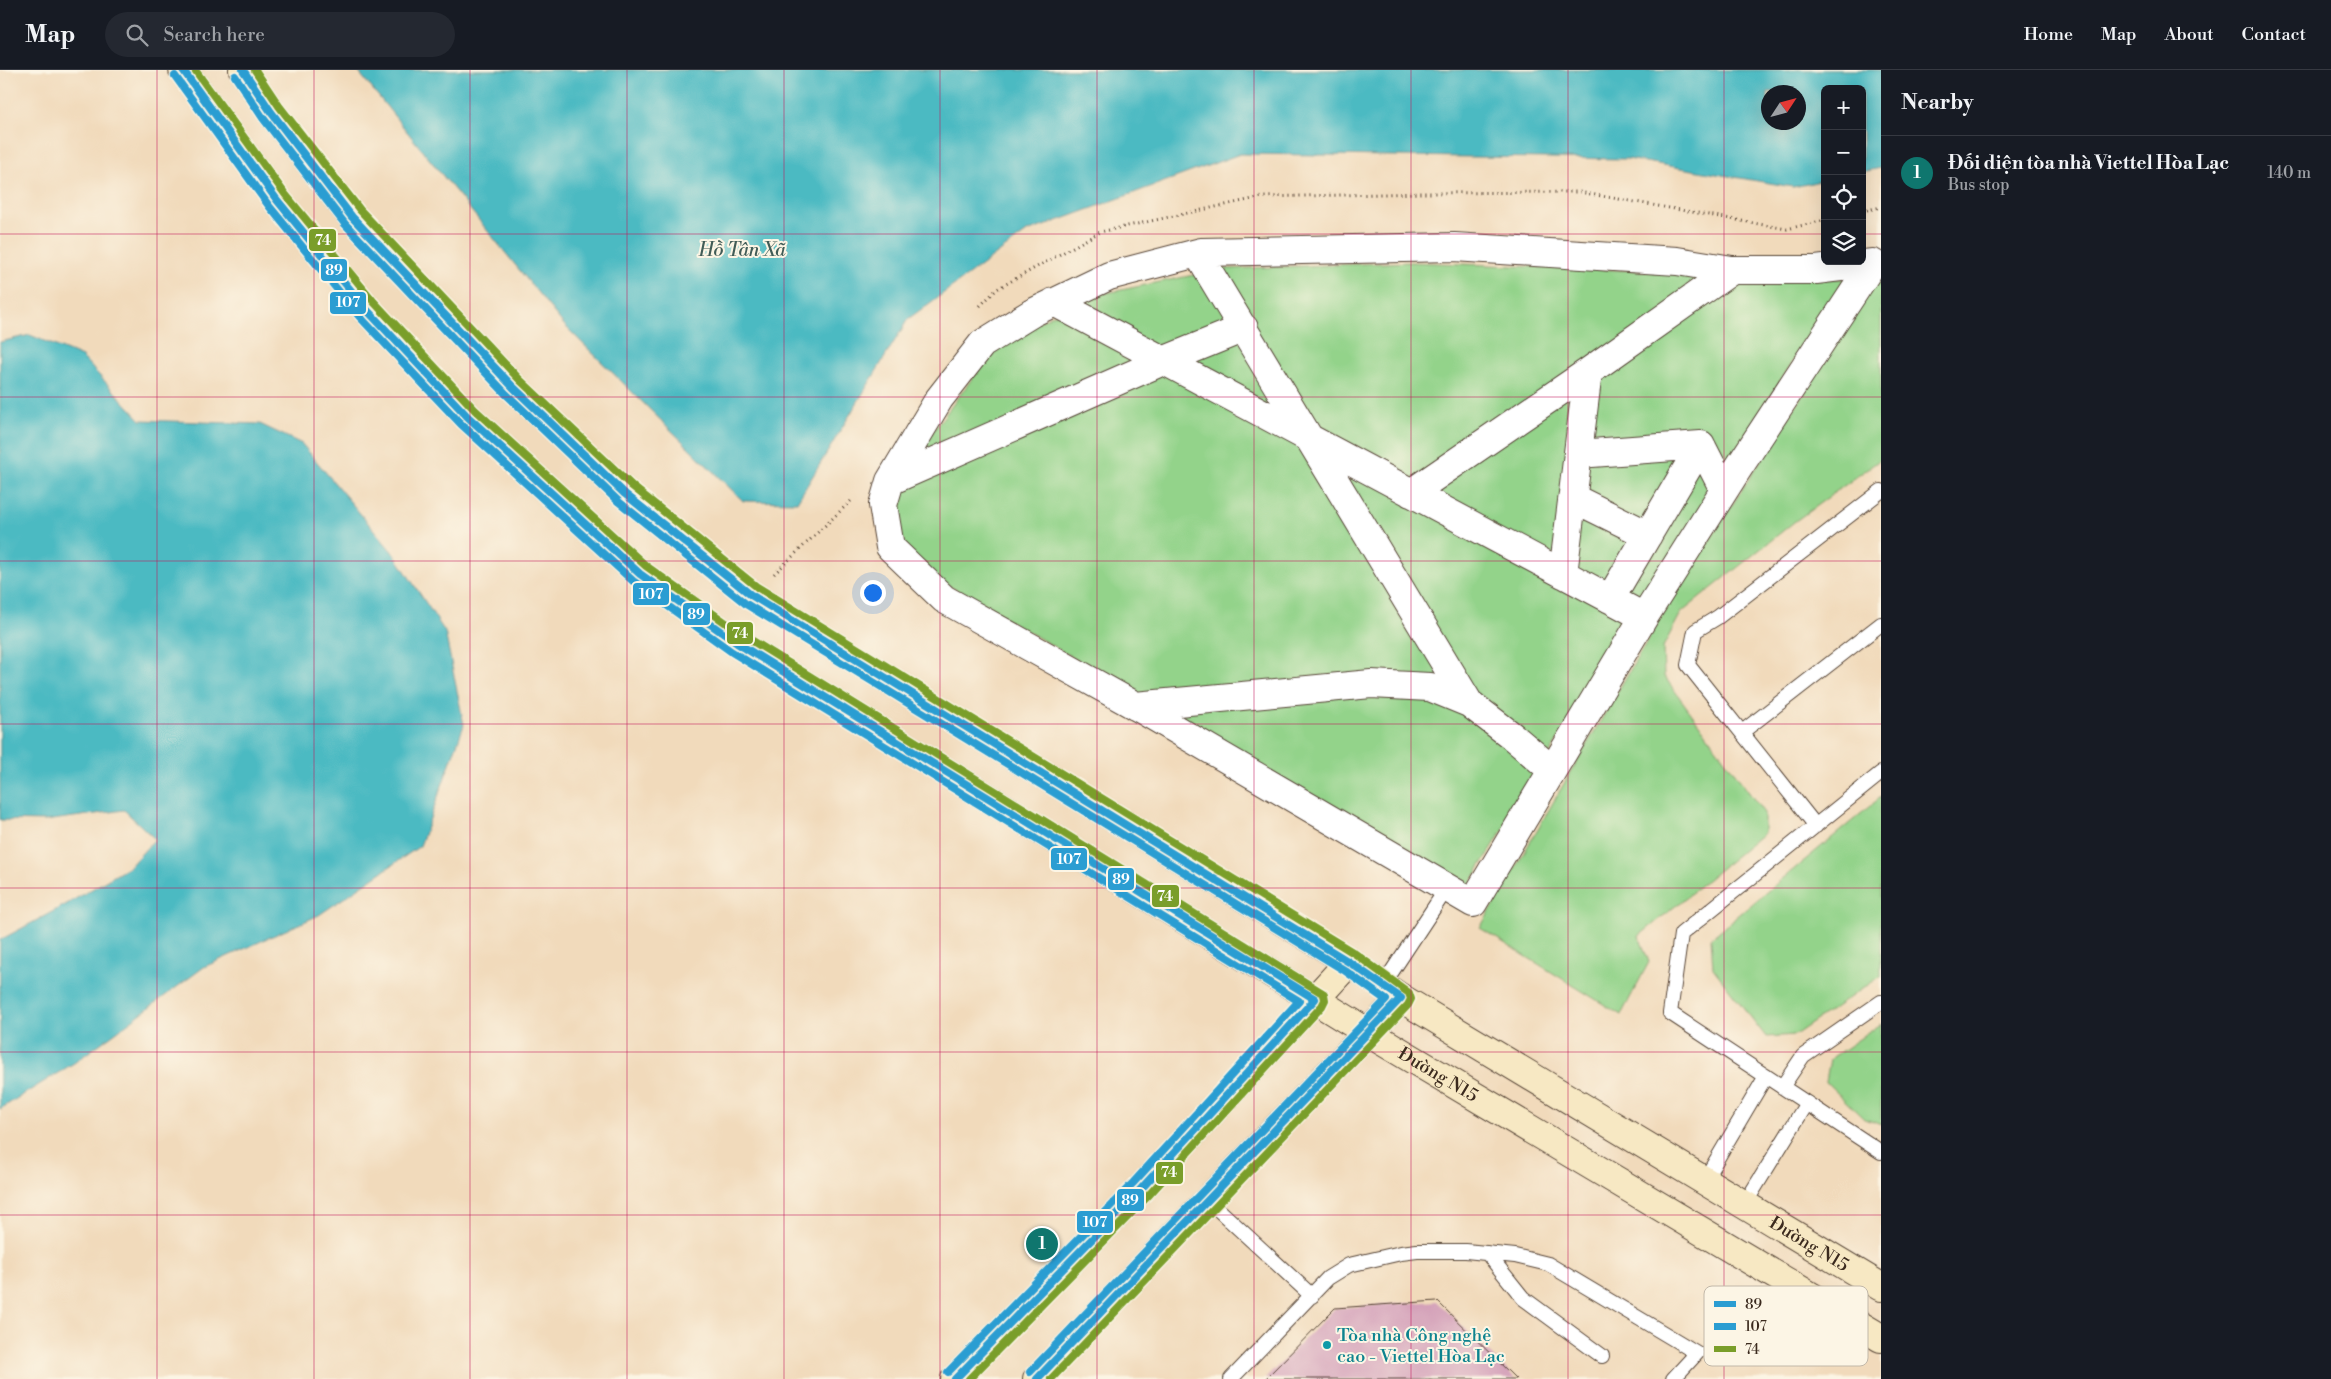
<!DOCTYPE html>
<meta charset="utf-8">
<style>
body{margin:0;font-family:"Libre Bodoni",serif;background:#242831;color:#f1f3f6}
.controls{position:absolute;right:15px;top:15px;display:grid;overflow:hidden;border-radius:8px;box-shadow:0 5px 20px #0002}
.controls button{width:45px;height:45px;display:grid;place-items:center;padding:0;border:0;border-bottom:1px solid #363941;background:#171b24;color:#f1f3f6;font:25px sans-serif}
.compass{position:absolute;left:1761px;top:15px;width:45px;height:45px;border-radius:50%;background:#171b24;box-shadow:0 5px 20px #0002;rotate:54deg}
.you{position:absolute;left:872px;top:522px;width:18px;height:18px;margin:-12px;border:4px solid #fff;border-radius:50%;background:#1a73e8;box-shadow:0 0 0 8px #1a73e833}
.badge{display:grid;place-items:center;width:32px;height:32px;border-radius:50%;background:#0f766e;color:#fff;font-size:16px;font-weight:700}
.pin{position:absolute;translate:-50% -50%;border:2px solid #fff;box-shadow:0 1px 5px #0006}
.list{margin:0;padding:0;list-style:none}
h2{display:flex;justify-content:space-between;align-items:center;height:65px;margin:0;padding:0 20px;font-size:21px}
h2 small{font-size:16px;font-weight:400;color:#9ea1a6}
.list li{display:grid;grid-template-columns:32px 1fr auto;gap:15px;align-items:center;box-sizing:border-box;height:75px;padding:0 20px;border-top:1px solid #363941}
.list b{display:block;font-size:19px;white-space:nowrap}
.list p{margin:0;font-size:16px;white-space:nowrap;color:#9ea1a6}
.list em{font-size:16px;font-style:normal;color:#9ea1a6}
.icon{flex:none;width:28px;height:28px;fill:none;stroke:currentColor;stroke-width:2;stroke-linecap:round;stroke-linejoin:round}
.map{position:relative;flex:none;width:1881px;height:1309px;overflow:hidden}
header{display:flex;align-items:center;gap:30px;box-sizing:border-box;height:70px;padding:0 25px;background:#171b24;border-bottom:1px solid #363941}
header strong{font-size:24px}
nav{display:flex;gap:28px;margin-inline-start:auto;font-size:18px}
.search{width:350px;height:45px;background:#242831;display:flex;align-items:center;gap:12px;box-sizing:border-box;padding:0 18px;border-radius:28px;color:#9ea1a6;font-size:19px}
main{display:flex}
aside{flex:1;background:#171b24}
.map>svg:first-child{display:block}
.green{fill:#93d38a;stroke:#677e54}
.water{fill:#4cbac2;stroke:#447270;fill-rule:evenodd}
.building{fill:#d4a1b9}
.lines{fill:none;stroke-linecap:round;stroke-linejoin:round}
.lane-casing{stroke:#564436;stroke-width:16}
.street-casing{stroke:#564436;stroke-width:30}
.secondary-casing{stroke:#564436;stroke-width:30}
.path{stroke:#564436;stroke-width:3;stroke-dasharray:1 4;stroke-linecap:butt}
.lane{stroke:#fff;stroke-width:14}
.street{stroke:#fff;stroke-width:28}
.secondary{stroke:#f7e8c3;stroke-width:28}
.bus-1-casing{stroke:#fcf5e5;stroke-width:11}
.bus-2-casing{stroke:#fcf5e5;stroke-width:11}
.bus-3-casing{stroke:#fcf5e5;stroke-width:11}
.bus-1{stroke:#2b9dd2;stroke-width:8}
.bus-2{stroke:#2b9dd2;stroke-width:8}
.bus-3{stroke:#7a9e2a;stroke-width:8}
.grid{fill:none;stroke:#c2185b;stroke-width:1;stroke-opacity:0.55}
.culture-dot{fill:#0f9aa8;stroke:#fcf5e5;stroke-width:2}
.labels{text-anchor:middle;stroke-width:4;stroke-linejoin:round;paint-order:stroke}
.street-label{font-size:18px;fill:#3b2a1e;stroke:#fcf5e5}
.culture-label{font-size:18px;fill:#0d838f;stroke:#fcf5e5;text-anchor:start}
.water-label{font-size:19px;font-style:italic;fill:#415c57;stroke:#fcf5e5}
.key{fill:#fcf5e5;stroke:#c2b8a9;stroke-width:1}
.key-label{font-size:14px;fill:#3b2a1e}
.line-badge{stroke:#fcf5e5;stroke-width:2}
.badge-label{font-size:14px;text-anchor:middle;font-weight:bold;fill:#fff}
</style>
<header>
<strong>Map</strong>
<div class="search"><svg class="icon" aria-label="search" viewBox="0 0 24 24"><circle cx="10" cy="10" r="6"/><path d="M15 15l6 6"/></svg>Search here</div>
<nav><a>Home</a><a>Map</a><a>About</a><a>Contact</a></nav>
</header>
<main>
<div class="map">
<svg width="1881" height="1309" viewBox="0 0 1881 1309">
<rect width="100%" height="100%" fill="#fcf5e5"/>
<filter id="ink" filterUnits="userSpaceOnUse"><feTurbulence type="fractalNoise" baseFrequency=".02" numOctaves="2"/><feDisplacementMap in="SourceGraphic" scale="10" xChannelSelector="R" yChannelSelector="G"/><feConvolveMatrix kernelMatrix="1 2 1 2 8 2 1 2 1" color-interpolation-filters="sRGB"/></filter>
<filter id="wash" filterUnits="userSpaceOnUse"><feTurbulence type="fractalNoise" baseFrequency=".0096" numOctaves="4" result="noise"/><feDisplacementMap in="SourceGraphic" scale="20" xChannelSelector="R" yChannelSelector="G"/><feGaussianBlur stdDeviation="1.12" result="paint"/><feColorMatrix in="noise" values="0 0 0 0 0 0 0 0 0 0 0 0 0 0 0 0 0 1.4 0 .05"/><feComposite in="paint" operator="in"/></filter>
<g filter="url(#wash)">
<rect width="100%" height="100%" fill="#f1dabb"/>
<path class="green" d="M 1411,192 L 1845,209 L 1709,424 L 1468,817 L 939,510 L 903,479 L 894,427 L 927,369 L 986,290 L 1022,260 L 1092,226 L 1223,199 Z
M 1881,203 L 1881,389 L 1794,452 L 1681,543 L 1663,577 L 1664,606 L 1764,743 L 1764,763 L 1639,866 L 1649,892 L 1621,945 L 1480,858 L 1668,535 Z
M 1881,727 L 1881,906 L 1795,965 L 1766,967 L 1713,898 L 1711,868 Z
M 1881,954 L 1881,1055 L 1863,1048 L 1826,1012 L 1830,989 Z"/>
<path class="water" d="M 357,0 L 1881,0 L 1881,98 L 1862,102 L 1862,19 L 1825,19 L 1825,110 L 1793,117 L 1628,89 L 1240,84 L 1027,162 L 908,249 L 797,432 L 743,431 L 564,255 ZM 1768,22 L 1798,22 L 1798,52 L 1768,52 Z
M 30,265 L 82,287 L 141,350 L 260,354 L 302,374 L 394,484 L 445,562 L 464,655 L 420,776 L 319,845 L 204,897 L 74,993 L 0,1039 L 0,870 L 65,835 L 129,797 L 155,769 L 124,740 L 45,751 L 0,750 L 0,272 Z"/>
<g id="blocks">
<path class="building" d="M 1437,1231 L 1516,1309 L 1265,1309 L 1335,1238 Z"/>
</g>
</g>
<g filter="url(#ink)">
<use href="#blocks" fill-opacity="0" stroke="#564436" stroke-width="1"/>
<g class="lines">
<defs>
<path id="lane" d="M 1742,662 L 1881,554
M 1881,703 L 1681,864 L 1670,943 L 1881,1082
M 1816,756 L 1688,595 L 1695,561 L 1718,547 L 1881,421
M 1383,915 L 1447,818
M 1782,1017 L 1803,986 L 1881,932
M 1704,1111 L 1766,1006
M 1208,1130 L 1312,1226
M 1744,1135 L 1807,1033
M 1487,1183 L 1523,1228 L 1602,1286
M 1231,1309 L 1328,1208 L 1349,1195 L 1401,1183 L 1417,1181 L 1466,1181 L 1515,1186 L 1548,1194 L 1697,1283 L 1673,1309"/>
<path id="street" d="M 1454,177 L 1677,191 L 1732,200 L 1816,200 L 1873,193 L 1737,400 L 1644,547 L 1473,833 L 1141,639 L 944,529 L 890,477 L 883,435 L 890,411 L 939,329 L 982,274 L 1032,243 L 1109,206 L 1201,182 Z
M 1198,184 L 1469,633
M 1054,232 L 1644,547
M 1578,384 L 1701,375 L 1724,420
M 890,411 L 1163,291 L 1244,258
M 1411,423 L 1588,302 L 1732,200
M 1573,428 L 1648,465
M 1563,504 L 1588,302
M 1610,529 L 1701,375
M 1135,636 L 1371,614 L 1430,617 L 1469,633 L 1512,666 L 1552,700"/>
<g id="secondary">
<path id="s1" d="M 183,0 L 277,130 L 366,239 L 468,347 L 640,504 L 737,573 L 1367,962 L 1881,1268"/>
<path id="s2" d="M 243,0 L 271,42 L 352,147 L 513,317 L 625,424 L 751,525 L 1349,892 L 1401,928 L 1881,1217"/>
<path d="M 955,1309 L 1140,1120 L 1349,892"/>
<path d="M 1037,1309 L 1401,928"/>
</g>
</defs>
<use href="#lane" class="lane-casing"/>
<use href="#street" class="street-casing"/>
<use href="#secondary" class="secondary-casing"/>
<path class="path" d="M 1862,141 L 1881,137
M 980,236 L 997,219 L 1100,162 L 1262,127 L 1421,123 L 1579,122 L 1787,159 L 1825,150
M 774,504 L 853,429"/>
<use href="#lane" class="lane"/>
<use href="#street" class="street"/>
<use href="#secondary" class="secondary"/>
<defs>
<path id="bus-1" d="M 183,0 L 277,130 L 366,239 L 468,347 L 640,504 L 737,573 L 1315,929 L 1140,1120 L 955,1309
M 243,0 L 271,42 L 352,147 L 513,317 L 625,424 L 751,525 L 1349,892 L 1401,928 L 1037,1309"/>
<path id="bus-2" d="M 175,6 L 269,136 L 359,246 L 461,354 L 633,511 L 732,582 L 1299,931 L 1133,1113 L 948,1302
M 235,6 L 263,48 L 345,154 L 506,324 L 619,432 L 746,534 L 1344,900 L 1386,930 L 1030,1302"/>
<path id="bus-3" d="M 195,0 L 285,124 L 374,232 L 475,340 L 646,496 L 743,565 L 1324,924 L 1325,930 L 1322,936 L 1147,1127 L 969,1309
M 255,0 L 279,36 L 360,140 L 520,310 L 632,416 L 757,517 L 1354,883 L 1409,923 L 1411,929 L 1408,935 L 1051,1309"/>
</defs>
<use href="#bus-1" class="bus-1-casing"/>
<use href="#bus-2" class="bus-2-casing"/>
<use href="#bus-3" class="bus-3-casing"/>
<use href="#bus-1" class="bus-1"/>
<use href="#bus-2" class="bus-2"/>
<use href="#bus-3" class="bus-3"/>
</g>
</g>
<path class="grid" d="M 157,0 L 157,1309M 314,0 L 314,1309M 470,0 L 470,1309M 627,0 L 627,1309M 784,0 L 784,1309M 940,0 L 940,1309M 1097,0 L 1097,1309M 1254,0 L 1254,1309M 1411,0 L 1411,1309M 1568,0 L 1568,1309M 1724,0 L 1724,1309M 0,164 L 1825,164M 1862,164 L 1881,164M 0,327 L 1881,327M 0,491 L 1881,491M 0,654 L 1881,654M 0,818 L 1881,818M 0,982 L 1881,982M 0,1145 L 1881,1145"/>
<circle class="culture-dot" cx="1327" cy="1275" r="5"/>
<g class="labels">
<g class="street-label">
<text dy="6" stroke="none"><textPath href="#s1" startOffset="1625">Đường N15</textPath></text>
<text dy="6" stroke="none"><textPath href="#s2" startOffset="1975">Đường N15</textPath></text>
</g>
<g class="culture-label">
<text x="1337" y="1271">Tòa nhà Công nghệ<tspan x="1337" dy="21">cao - Viettel Hòa Lạc</tspan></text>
</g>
<g class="water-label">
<text x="742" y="186">Hồ Tân Xã</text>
</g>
</g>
<rect x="1704" y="1216" width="164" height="80" rx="8" class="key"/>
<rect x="1714" y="1231" width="22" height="6" fill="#2b9dd2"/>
<rect x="1714" y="1253" width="22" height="7" fill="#2b9dd2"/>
<rect x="1714" y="1276" width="22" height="6" fill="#7a9e2a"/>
<g class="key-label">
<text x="1745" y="1239">89</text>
<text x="1745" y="1261">107</text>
<text x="1745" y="1284">74</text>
</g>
<g class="line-badge">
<rect x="308" y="158" width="29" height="24" rx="5" fill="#7a9e2a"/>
<rect x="320" y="188" width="28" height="24" rx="5" fill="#2b9dd2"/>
<rect x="329" y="221" width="38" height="24" rx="5" fill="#2b9dd2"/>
<rect x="632" y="512" width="38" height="24" rx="5" fill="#2b9dd2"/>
<rect x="682" y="532" width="29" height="24" rx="5" fill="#2b9dd2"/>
<rect x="726" y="551" width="28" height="24" rx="5" fill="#7a9e2a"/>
<rect x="1050" y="777" width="38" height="24" rx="5" fill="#2b9dd2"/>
<rect x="1107" y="797" width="28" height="24" rx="5" fill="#2b9dd2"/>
<rect x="1151" y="814" width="29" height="24" rx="5" fill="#7a9e2a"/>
<rect x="1155" y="1091" width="29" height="24" rx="5" fill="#7a9e2a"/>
<rect x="1116" y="1118" width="29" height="24" rx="5" fill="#2b9dd2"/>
<rect x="1076" y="1140" width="38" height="24" rx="5" fill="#2b9dd2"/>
</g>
<g class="badge-label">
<text x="323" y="175">74</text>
<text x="334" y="205">89</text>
<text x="348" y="237">107</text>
<text x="651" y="529">107</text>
<text x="696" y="549">89</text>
<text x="740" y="568">74</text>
<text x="1069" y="794">107</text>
<text x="1121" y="814">89</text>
<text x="1165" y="831">74</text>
<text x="1169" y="1107">74</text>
<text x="1130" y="1135">89</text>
<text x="1095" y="1157">107</text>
</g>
</svg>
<div class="controls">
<button>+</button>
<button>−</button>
<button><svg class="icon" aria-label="locate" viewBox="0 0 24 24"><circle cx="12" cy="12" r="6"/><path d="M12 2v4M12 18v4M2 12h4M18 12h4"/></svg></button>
<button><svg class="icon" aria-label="layers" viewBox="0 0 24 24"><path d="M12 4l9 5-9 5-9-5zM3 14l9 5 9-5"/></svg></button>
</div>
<svg class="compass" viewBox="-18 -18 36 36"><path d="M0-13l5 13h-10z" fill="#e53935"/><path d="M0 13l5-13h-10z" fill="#9ea1a6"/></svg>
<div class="you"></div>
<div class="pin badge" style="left:1042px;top:1174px">1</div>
</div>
<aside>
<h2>Nearby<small></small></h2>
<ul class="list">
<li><span class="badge">1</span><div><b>Đối diện tòa nhà Viettel Hòa Lạc</b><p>Bus stop</p></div><em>140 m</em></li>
</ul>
</aside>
</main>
